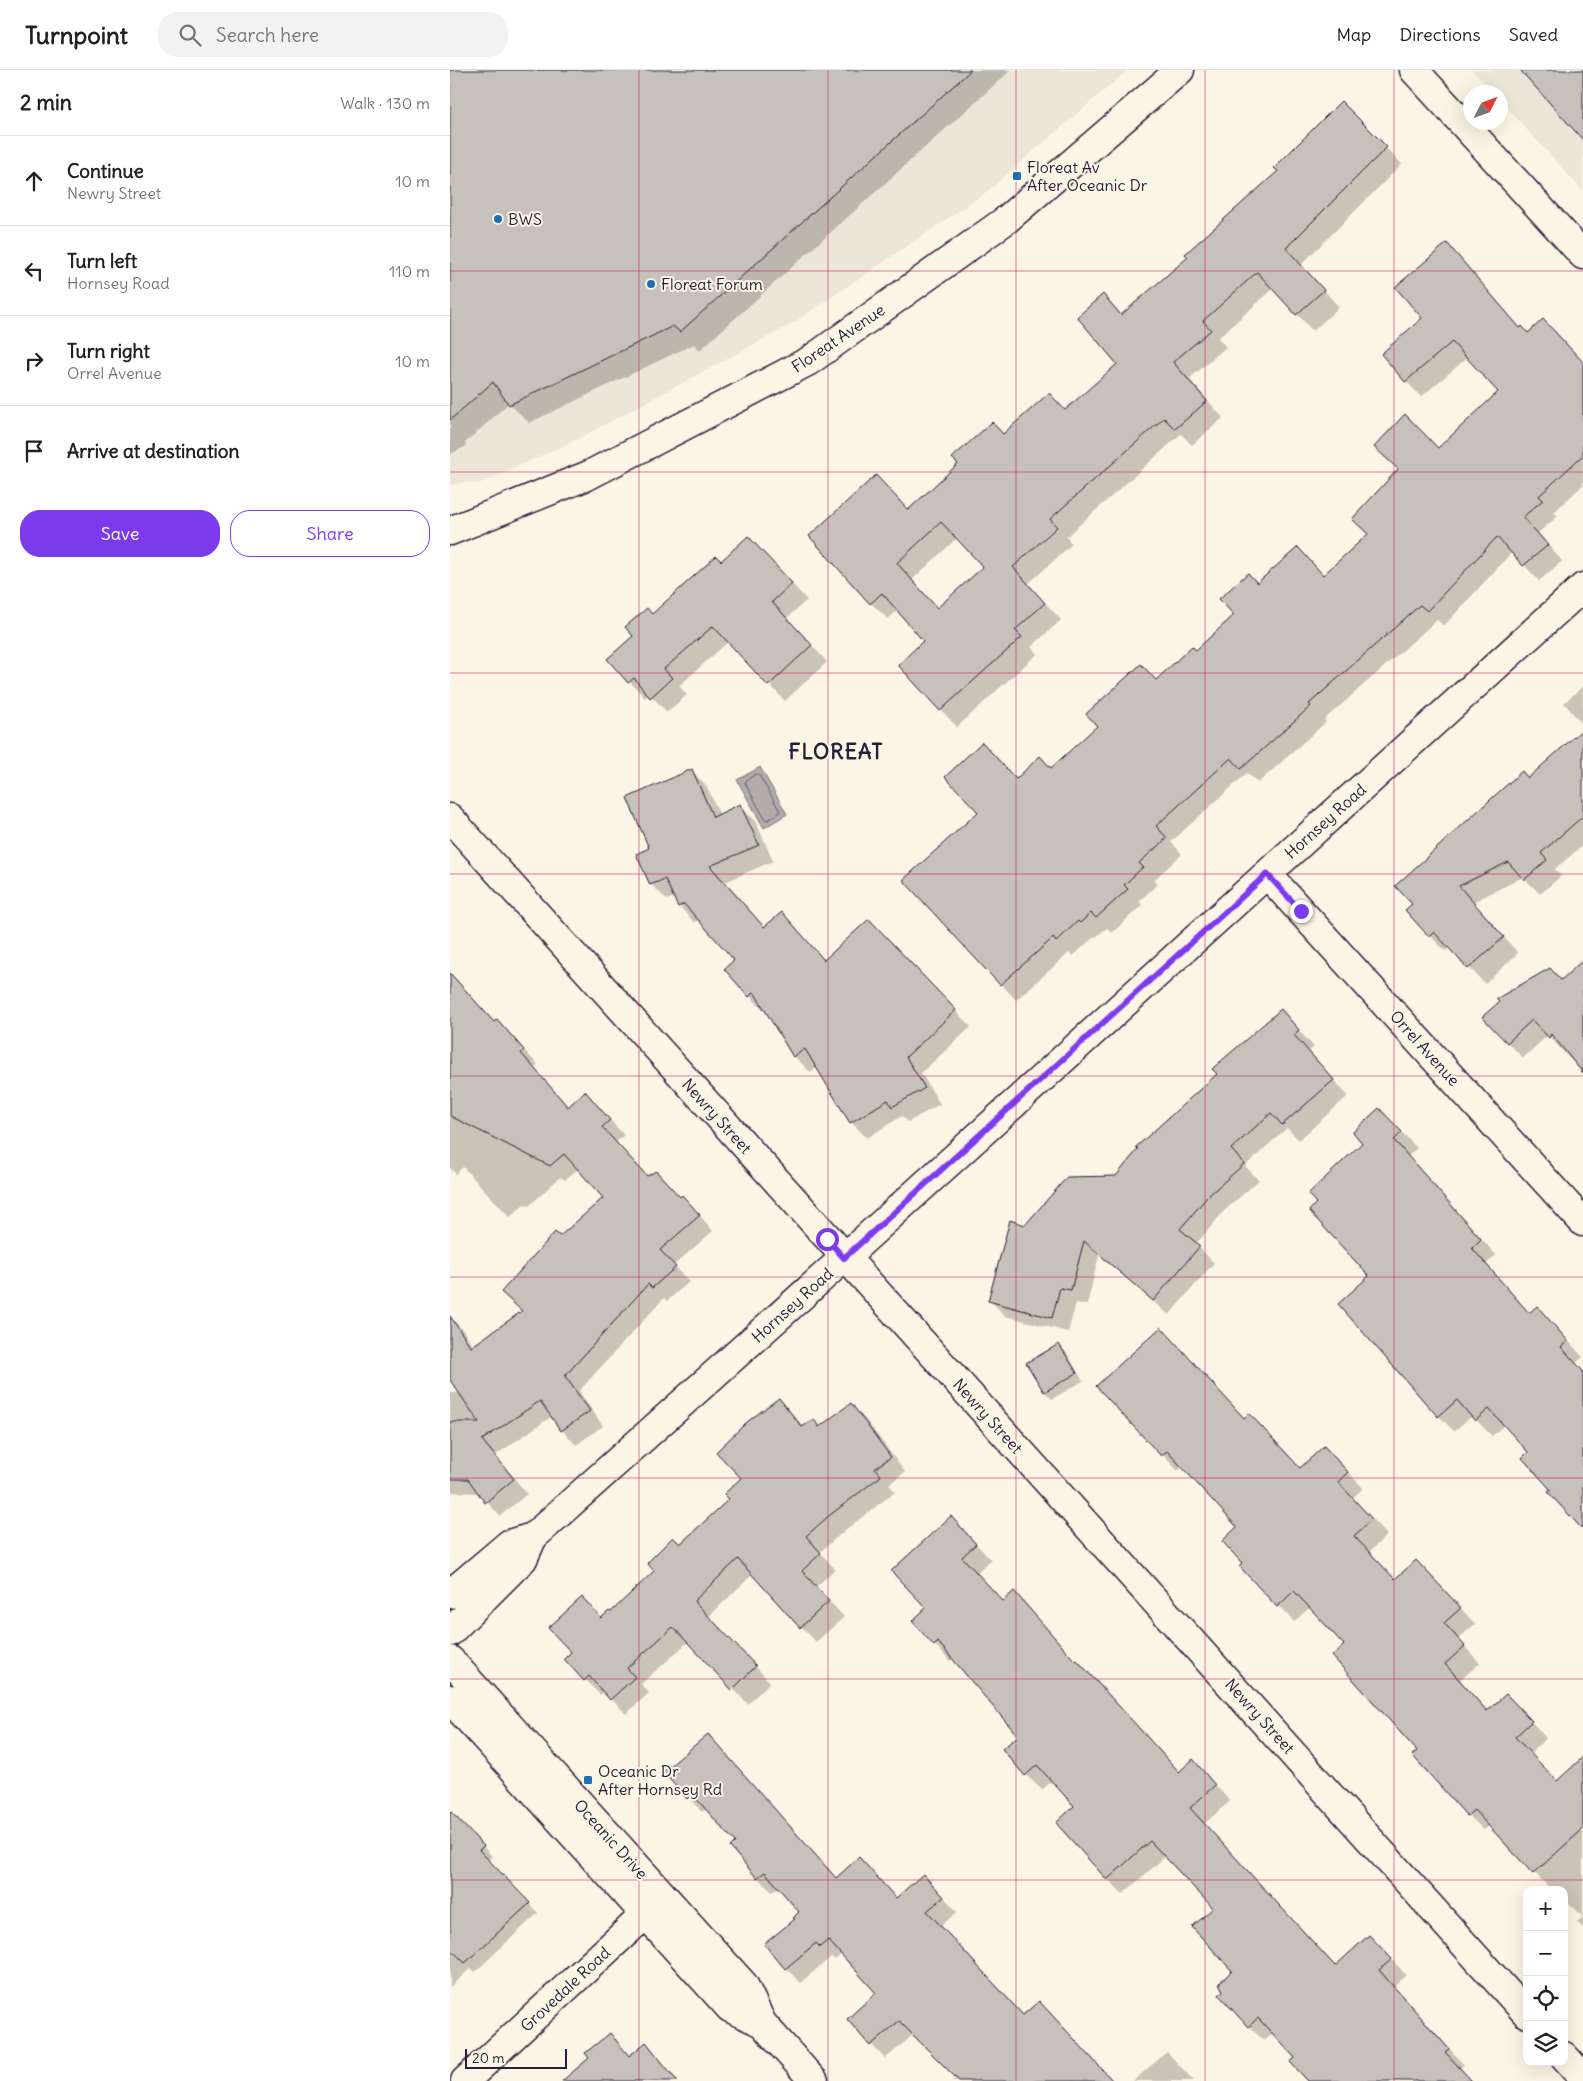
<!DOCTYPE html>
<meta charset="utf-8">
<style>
body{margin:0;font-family:Delius,sans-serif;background:#f2f2f2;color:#222}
.controls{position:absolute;right:15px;bottom:15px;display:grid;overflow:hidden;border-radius:10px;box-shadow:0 5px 20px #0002}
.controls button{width:45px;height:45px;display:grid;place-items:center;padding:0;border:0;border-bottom:1px solid #e0e0e0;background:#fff;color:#222;font:25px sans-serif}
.compass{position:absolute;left:1013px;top:15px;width:45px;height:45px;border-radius:50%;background:#fff;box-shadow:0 5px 20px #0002;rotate:48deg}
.scale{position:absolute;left:15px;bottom:12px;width:102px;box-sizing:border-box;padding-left:5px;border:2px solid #22223b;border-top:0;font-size:14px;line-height:18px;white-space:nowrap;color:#22223b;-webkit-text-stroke:4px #fcf5e5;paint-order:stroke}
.stop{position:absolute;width:15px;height:15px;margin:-11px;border:4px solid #7c3aed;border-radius:50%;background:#fff}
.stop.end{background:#7c3aed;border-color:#fff;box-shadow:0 1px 5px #0008}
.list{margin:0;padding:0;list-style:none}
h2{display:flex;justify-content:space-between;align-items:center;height:65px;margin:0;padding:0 20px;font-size:21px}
h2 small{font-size:16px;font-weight:400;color:#767676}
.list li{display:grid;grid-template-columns:32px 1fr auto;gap:15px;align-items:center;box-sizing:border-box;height:90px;padding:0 20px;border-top:1px solid #e0e0e0}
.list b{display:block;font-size:19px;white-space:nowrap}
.list p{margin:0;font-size:16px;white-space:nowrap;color:#767676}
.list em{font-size:16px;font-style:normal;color:#767676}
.actions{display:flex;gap:10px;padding:15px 20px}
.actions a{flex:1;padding:11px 0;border:1px solid #7c3aed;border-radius:20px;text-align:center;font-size:18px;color:#7c3aed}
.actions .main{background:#7c3aed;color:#fff}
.icon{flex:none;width:28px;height:28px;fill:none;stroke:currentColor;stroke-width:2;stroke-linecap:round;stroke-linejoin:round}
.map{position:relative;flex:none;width:1133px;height:2011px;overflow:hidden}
header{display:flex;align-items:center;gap:30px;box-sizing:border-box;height:70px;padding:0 25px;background:#fff;border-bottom:1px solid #e0e0e0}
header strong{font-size:24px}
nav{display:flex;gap:28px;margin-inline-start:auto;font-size:18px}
.search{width:350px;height:45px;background:#f2f2f2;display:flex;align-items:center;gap:12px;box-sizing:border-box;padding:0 18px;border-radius:20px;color:#767676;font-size:19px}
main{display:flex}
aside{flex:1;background:#fff}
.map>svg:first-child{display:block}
.built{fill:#ece5d8}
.water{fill:#b2adab;stroke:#78757e}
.shadow{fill:#0003;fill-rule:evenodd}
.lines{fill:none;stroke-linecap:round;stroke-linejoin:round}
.shore{stroke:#5c5a68;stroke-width:1}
.building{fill:#c6c1bb;stroke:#22223b;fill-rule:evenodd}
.street-casing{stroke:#22223b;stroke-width:31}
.primary-casing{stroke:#22223b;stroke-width:31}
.street{stroke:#fcf5e5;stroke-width:28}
.primary{stroke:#fcf5e5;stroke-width:28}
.route{stroke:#7c3aed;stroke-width:6}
.grid{fill:none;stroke:#c2185b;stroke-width:1;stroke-opacity:0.55}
.poi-dot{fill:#1f6fb2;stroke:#fcf5e5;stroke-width:2}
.labels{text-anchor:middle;stroke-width:4;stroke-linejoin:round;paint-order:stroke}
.poi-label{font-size:16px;fill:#22223b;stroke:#fcf5e5;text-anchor:start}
.street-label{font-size:16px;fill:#22223b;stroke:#fcf5e5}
.district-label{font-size:21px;font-weight:bold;letter-spacing:1px;fill:#22223b;stroke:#fcf5e5}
</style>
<header>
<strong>Turnpoint</strong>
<div class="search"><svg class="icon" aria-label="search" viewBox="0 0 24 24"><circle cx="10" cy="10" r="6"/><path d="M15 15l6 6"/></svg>Search here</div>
<nav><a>Map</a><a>Directions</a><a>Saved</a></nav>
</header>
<main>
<aside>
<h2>2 min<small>Walk · 130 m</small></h2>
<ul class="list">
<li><svg class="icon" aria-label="ahead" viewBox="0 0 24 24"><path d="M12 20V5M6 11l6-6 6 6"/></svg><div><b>Continue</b><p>Newry Street</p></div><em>10 m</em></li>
<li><svg class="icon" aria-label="left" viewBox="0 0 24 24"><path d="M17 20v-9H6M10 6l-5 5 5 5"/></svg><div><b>Turn left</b><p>Hornsey Road</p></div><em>110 m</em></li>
<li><svg class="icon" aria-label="right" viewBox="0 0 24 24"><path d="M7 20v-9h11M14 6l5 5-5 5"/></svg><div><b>Turn right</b><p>Orrel Avenue</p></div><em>10 m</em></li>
<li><svg class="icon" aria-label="arrive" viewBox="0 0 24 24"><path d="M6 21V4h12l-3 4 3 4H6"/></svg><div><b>Arrive at destination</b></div></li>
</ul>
<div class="actions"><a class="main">Save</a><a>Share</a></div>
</aside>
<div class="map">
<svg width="1133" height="2011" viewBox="0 0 1133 2011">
<rect width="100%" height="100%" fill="#fcf5e5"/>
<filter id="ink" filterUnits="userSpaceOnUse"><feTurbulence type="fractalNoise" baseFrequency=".02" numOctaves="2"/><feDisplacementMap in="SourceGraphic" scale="10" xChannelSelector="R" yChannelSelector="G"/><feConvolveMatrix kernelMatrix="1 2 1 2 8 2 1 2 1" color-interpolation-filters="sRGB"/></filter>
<g filter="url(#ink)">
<path class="built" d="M 0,0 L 678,0 L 534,124 L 340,255 L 124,371 L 30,413 L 15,412 L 0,415 Z
M 1022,0 L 1133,0 L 1133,121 L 1051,31 L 1050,22 L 1043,22 Z"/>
<path class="water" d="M 310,697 L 337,744 L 314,758 L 287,710 Z"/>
<path class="shadow" d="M 0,0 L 561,0 L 250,280 L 244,274 L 79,353 L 59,333 L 16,372 L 15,377 L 0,384 Z
M 891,33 L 952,94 L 851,195 L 889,237 L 863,261 L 823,219 L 768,268 L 776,277 L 739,309 L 773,348 L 742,375 L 731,364 L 616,467 L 622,474 L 578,514 L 611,550 L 581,577 L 587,584 L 507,657 L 450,595 L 475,571 L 448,540 L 438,549 L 421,533 L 459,441 L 554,365 L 615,341 L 669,294 L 653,226 L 672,246 L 740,187 L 830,101 ZM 507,468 L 534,498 L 488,539 L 462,510 Z
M 996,175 L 1071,259 L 1078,265 L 1109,266 L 1133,293 L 1133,415 L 1104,442 L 1108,446 L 1088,463 L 1112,491 L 1089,511 L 1062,482 L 994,556 L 987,550 L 874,650 L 876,652 L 808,713 L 797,703 L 721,772 L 732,784 L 704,810 L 708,814 L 689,831 L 692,835 L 662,863 L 657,858 L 646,867 L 645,866 L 623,886 L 619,883 L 566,930 L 455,810 L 566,710 L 601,700 L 706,611 L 746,581 L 786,545 L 807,514 L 848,479 L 874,506 L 919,465 L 949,400 L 926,377 L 988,379 L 1050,322 L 1018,287 L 971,327 L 956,311 Z
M 314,483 L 357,530 L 337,548 L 377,592 L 335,631 L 279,571 L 229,616 L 237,625 L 217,642 L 199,624 L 195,628 L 159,589 L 185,567 L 202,545 L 271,493 Z
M 1133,616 L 1133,655 L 1114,633 Z
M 1133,661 L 1133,775 L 1105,799 L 1111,806 L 1090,824 L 1073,807 L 1023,832 L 1068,883 L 1035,914 L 1000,877 L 995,881 L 957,841 L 1078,710 Z
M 242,701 L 257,717 L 270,745 L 290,736 L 306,752 L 323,791 L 275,812 L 315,858 L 332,843 L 375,891 L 434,866 L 521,957 L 471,1003 L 490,1034 L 458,1052 L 452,1046 L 417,1068 L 401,1052 L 368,997 L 360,1002 L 344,986 L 317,941 L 315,942 L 300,926 L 286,891 L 250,850 L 244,852 L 229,836 L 224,827 L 217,830 L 201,814 L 201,779 Z
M 1133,892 L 1133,1003 L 1098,965 L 1073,988 L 1057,972 L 1111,912 Z
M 0,904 L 45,953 L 47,951 L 88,995 L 84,998 L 119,1038 L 135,1023 L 174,1065 L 166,1072 L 198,1107 L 230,1128 L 246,1141 L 263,1161 L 224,1195 L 239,1212 L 217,1231 L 214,1228 L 129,1321 L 153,1356 L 126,1375 L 112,1360 L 102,1346 L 46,1385 L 77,1424 L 50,1446 L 29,1423 L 0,1422 L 0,1323 L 10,1323 L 0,1308 L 0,1247 L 13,1260 L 24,1277 L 73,1242 L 53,1222 L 155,1128 L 129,1098 L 115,1110 L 110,1107 L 79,1136 L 74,1134 L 60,1147 L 13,1097 L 6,1104 L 0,1098 Z
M 831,941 L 864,977 L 859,981 L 898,1026 L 849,1070 L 837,1058 L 795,1096 L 809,1110 L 774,1141 L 746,1174 L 764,1193 L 719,1245 L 649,1185 L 637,1235 L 626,1233 L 618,1262 L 555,1246 L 540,1230 L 576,1156 L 666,1107 Z
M 945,1055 L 967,1078 L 958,1086 L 1046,1185 L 1036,1194 L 1080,1244 L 1087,1237 L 1133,1287 L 1126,1293 L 1133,1301 L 1133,1457 L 1103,1420 L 1080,1382 L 1055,1354 L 1042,1366 L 1022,1346 L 1004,1361 L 989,1346 L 921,1206 Z
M 711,1258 L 795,1349 L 851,1399 L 890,1393 L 913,1418 L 903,1428 L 937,1465 L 919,1482 L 945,1511 L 982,1507 L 1025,1554 L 1008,1569 L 1030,1593 L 1010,1610 L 1038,1642 L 1072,1641 L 1096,1668 L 1080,1684 L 1107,1713 L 1133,1689 L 1133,1858 L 1127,1852 L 1133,1847 L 1114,1828 L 1114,1820 L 1107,1820 L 1103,1816 L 1100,1819 L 1040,1755 L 1034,1760 L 1018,1745 L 969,1681 L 896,1575 L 860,1537 L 844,1552 L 791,1496 L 794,1494 L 789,1457 L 733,1396 L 728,1401 L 648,1316 Z
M 609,1275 L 617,1283 L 633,1311 L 602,1329 L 595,1322 Z
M 329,1329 L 354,1357 L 363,1350 L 370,1357 L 401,1335 L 416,1350 L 455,1402 L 439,1414 L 445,1422 L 395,1460 L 370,1482 L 385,1499 L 366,1517 L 394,1547 L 366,1572 L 303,1504 L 258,1547 L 320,1612 L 298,1634 L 238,1572 L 191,1614 L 199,1623 L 176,1644 L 154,1621 L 150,1625 L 116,1589 L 152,1549 L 161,1544 L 281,1429 L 293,1408 Z
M 516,1463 L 541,1490 L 527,1503 L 553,1532 L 626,1592 L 729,1703 L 743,1691 L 780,1731 L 754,1754 L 886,1897 L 935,1882 L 956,1905 L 944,1917 L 1014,1995 L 1010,1998 L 1022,2011 L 860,2011 L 847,1988 L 824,1963 L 814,1971 L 799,1956 L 774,1921 L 784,1901 L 765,1838 L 716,1786 L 673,1824 L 658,1809 L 626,1736 L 603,1710 L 592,1720 L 576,1705 L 570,1666 L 503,1588 L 500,1591 L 485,1575 L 478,1538 Z
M 215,1702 L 387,1809 L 409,1789 L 446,1829 L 487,1819 L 507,1842 L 491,1856 L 574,1946 L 663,2011 L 502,2011 L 507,2007 L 464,1964 L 435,1989 L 398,1949 L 427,1923 L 392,1884 L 385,1890 L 381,1887 L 350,1913 L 336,1898 L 316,1874 L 346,1849 L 351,1842 L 329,1817 L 322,1822 L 308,1808 L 282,1777 L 287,1772 L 257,1738 L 252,1742 Z
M 0,1748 L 5,1748 L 42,1786 L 38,1790 L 88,1843 L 25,1902 L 21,1898 L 0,1917 Z
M 159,1965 L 181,1987 L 195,1974 L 228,2011 L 114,2011 L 141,1989 Z
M 717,1982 L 744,2011 L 683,2011 Z"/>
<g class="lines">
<path class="shore" d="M 306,704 L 309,705 L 330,741 L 329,743 L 318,750 L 315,749 L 295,713 L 296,711 Z"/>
</g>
<path class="building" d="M 0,0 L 521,0 L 230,262 L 223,256 L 59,335 L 43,312 L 0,350 Z
M 1070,0 L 1133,0 L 1133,70 Z
M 891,31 L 937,77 L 836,178 L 874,220 L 846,245 L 807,202 L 753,251 L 761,260 L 723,292 L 757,331 L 725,359 L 714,348 L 600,449 L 607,457 L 563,497 L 595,533 L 565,560 L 572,567 L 490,641 L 448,595 L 473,571 L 432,523 L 420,534 L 359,466 L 426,405 L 458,440 L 508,394 L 502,388 L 542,352 L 553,364 L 599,323 L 615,340 L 667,294 L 627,247 L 653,224 L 671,245 L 738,187 L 735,184 L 828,101 L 824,98 ZM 491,452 L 533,497 L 487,538 L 447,493 Z
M 997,173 L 1070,258 L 1072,256 L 1078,263 L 1093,249 L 1133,292 L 1133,385 L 1089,426 L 1093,430 L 1073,447 L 1098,475 L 1073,496 L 1047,467 L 977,541 L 970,535 L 859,634 L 861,636 L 791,699 L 781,688 L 706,756 L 717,768 L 689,793 L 693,797 L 674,815 L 678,819 L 646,848 L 641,843 L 630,853 L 628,851 L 606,872 L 603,868 L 550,915 L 453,810 L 528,742 L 495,707 L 532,672 L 566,709 L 590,686 L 601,698 L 647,656 L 636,644 L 691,594 L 706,610 L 742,576 L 746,580 L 784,545 L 769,529 L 798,503 L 807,513 L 848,477 L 873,505 L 918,464 L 902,449 L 948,399 L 924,377 L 955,344 L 988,378 L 1048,322 L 1002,272 L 955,312 L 931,284 L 972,248 L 945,217 Z
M 298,466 L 342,513 L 322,532 L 362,575 L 318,616 L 263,556 L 214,599 L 222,608 L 200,628 L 184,608 L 178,613 L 157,589 L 183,566 L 175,557 L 197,538 L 202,544 L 266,486 L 271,491 Z
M 1133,659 L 1133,746 L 1091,783 L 1097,790 L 1074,810 L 1058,792 L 1009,816 L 1054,867 L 1018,899 L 984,862 L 979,867 L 955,840 L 962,834 L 945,816 L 1072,701 L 1078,708 Z
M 242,699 L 263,747 L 290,734 L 309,775 L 260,796 L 314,857 L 332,842 L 374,890 L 419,849 L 506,940 L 456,987 L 475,1018 L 442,1037 L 438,1030 L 400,1053 L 355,979 L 343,987 L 304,922 L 299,927 L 274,899 L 284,890 L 234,834 L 228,837 L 215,809 L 200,815 L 186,784 L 199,778 L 177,728 Z
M 1133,890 L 1133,1003 L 1101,964 L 1099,968 L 1082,950 L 1057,973 L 1032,947 L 1049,932 L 1046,929 L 1100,898 L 1111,910 Z
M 0,903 L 44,952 L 47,949 L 74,980 L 71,983 L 118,1037 L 135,1021 L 160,1050 L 152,1057 L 197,1106 L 206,1101 L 230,1127 L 232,1125 L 250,1145 L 210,1180 L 226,1197 L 202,1218 L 198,1214 L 115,1306 L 140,1341 L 111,1361 L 90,1331 L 32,1370 L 64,1409 L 35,1433 L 18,1409 L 0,1409 L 0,1352 L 29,1352 L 0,1310 L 0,1246 L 21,1277 L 72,1241 L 51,1222 L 105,1162 L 110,1166 L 153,1128 L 114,1084 L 100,1096 L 0,1046 Z
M 831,939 L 849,960 L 844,965 L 884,1010 L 832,1055 L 821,1043 L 781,1079 L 794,1094 L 758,1126 L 730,1159 L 750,1176 L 703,1231 L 634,1171 L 621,1220 L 610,1218 L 602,1248 L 538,1231 L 560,1150 L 575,1155 L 617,1107 L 666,1106 L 688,1079 L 686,1077 L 767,1004 L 762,999 Z
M 929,1038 L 952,1062 L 944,1070 L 1031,1169 L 1022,1178 L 1079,1243 L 1087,1236 L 1118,1271 L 1111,1277 L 1133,1301 L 1133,1460 L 1098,1422 L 1101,1420 L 1072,1388 L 1078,1382 L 1039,1339 L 1025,1351 L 1007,1330 L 988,1347 L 888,1234 L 919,1206 L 859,1141 L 866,1133 L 858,1124 L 912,1073 L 903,1062 Z
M 711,1257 L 794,1348 L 799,1343 L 850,1398 L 874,1376 L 898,1402 L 888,1412 L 922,1449 L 904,1466 L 945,1509 L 966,1490 L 1011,1538 L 994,1553 L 1015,1576 L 995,1594 L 1037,1641 L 1056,1624 L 1082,1651 L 1065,1667 L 1107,1711 L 1133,1687 L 1133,1759 L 1083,1804 L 1024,1740 L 1017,1746 L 962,1685 L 967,1681 L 882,1586 L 894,1575 L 844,1521 L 827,1537 L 789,1496 L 792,1493 L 772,1471 L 787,1457 L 717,1381 L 711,1386 L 646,1316 Z
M 609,1274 L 627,1303 L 594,1322 L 576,1293 Z
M 329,1328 L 352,1357 L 364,1349 L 369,1357 L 401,1333 L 441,1387 L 425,1398 L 431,1406 L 380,1445 L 356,1466 L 371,1483 L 352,1501 L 379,1531 L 350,1558 L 288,1489 L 244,1531 L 306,1596 L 282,1620 L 223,1557 L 177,1598 L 185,1607 L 160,1630 L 139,1606 L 134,1611 L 114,1589 L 121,1582 L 98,1558 L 132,1527 L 151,1548 L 159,1541 L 161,1542 L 204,1501 L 197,1493 L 223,1467 L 230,1474 L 279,1429 L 274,1424 L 291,1408 L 266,1382 L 297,1352 Z
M 501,1446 L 526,1474 L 512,1487 L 553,1531 L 564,1521 L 625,1591 L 627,1590 L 729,1702 L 743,1689 L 765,1715 L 740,1738 L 885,1896 L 919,1865 L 942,1889 L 929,1900 L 999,1979 L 995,1982 L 1022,2011 L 858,2011 L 840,1992 L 845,1988 L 808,1948 L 798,1957 L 769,1925 L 773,1921 L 769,1913 L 782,1901 L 742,1857 L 763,1838 L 700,1771 L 657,1810 L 606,1753 L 624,1736 L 587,1695 L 575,1706 L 552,1679 L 568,1666 L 488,1572 L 484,1576 L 462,1551 L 476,1538 L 441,1501 Z
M 258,1664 L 386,1808 L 409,1787 L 446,1828 L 473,1804 L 494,1827 L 477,1841 L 573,1945 L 589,1931 L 663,2011 L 509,2011 L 449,1951 L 420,1976 L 397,1949 L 426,1923 L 378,1870 L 370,1877 L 366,1873 L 335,1899 L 314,1874 L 345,1849 L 343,1848 L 349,1842 L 315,1802 L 307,1808 L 280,1777 L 285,1772 L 242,1724 L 237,1729 L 213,1702 Z
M 0,1741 L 34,1776 L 29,1780 L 80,1833 L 15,1893 L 0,1878 Z
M 160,1963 L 179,1986 L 196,1972 L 227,2011 L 112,2011 L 139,1988 L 135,1983 Z"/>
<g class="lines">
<defs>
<path id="street" d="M 964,0 L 1133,185
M 0,461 L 139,405 L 359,291 L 556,150 L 730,0
M 0,748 L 1077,1944
M 817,804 L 1133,1152
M 0,1524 L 59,1474 L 83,1467
M 0,1562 L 73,1489 L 83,1467 L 394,1188 L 1133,517
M 1114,1986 L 1133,2007
M 15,2011 L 213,1828"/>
<path id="primary" d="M 0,1590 L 294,1915 L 312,1953 L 364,2011
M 0,1629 L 280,1938 L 312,1953"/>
</defs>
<use href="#street" class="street-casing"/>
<use href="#primary" class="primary-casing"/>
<use href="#street" class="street"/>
<use href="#primary" class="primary"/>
</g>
</g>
<g class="lines" filter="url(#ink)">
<path class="route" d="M 377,1169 L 394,1188 L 817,804 L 851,841"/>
</g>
<path class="grid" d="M 189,0 L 189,2011M 378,0 L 378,2011M 566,0 L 566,2011M 755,0 L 755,2011M 944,0 L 944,2011M 0,201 L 1133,201M 0,402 L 1133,402M 0,603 L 1133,603M 0,804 L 1133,804M 0,1006 L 1133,1006M 0,1207 L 1133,1207M 0,1408 L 1133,1408M 0,1609 L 1133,1609M 0,1810 L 1133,1810"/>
<g class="poi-dot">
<rect x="562" y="101" width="10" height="10" rx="2.5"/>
<circle cx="48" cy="149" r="5"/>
<circle cx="201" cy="214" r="5"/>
<rect x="133" y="1705" width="10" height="10" rx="2.5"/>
</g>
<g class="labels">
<g class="poi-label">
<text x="577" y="103">Floreat Av<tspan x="577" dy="18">After Oceanic Dr</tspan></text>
<text x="58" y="155">BWS</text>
<text x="211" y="220">Floreat Forum</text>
<text x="148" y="1707">Oceanic Dr<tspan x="148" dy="18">After Hornsey Rd</tspan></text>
</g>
<g class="street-label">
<text transform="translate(388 268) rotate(-34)" y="6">Floreat Avenue</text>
<text transform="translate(875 751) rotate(-42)" y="6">Hornsey Road</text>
<text transform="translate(975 978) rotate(48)" y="6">Orrel Avenue</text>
<text transform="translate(267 1046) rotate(48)" y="6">Newry Street</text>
<text transform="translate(342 1235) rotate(-42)" y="6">Hornsey Road</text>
<text transform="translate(538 1346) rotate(48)" y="6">Newry Street</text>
<text transform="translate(810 1646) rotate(48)" y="6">Newry Street</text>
<text transform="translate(161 1769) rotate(48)" y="6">Oceanic Drive</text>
<text transform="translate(115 1919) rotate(-43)" y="6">Grovedale Road</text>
</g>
<g class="district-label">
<text x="386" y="689">FLOREAT</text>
</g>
</g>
</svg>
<div class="controls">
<button>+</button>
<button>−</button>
<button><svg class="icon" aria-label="locate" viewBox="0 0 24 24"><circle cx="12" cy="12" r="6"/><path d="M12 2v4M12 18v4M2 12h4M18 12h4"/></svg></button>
<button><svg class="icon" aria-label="layers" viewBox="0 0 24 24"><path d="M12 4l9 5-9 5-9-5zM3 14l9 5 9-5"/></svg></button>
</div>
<svg class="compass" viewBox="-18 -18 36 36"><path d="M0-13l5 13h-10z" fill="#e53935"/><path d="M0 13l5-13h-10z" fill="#767676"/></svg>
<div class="scale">20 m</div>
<div class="stop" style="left:377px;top:1169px"></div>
<div class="stop end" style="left:851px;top:841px"></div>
</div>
</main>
